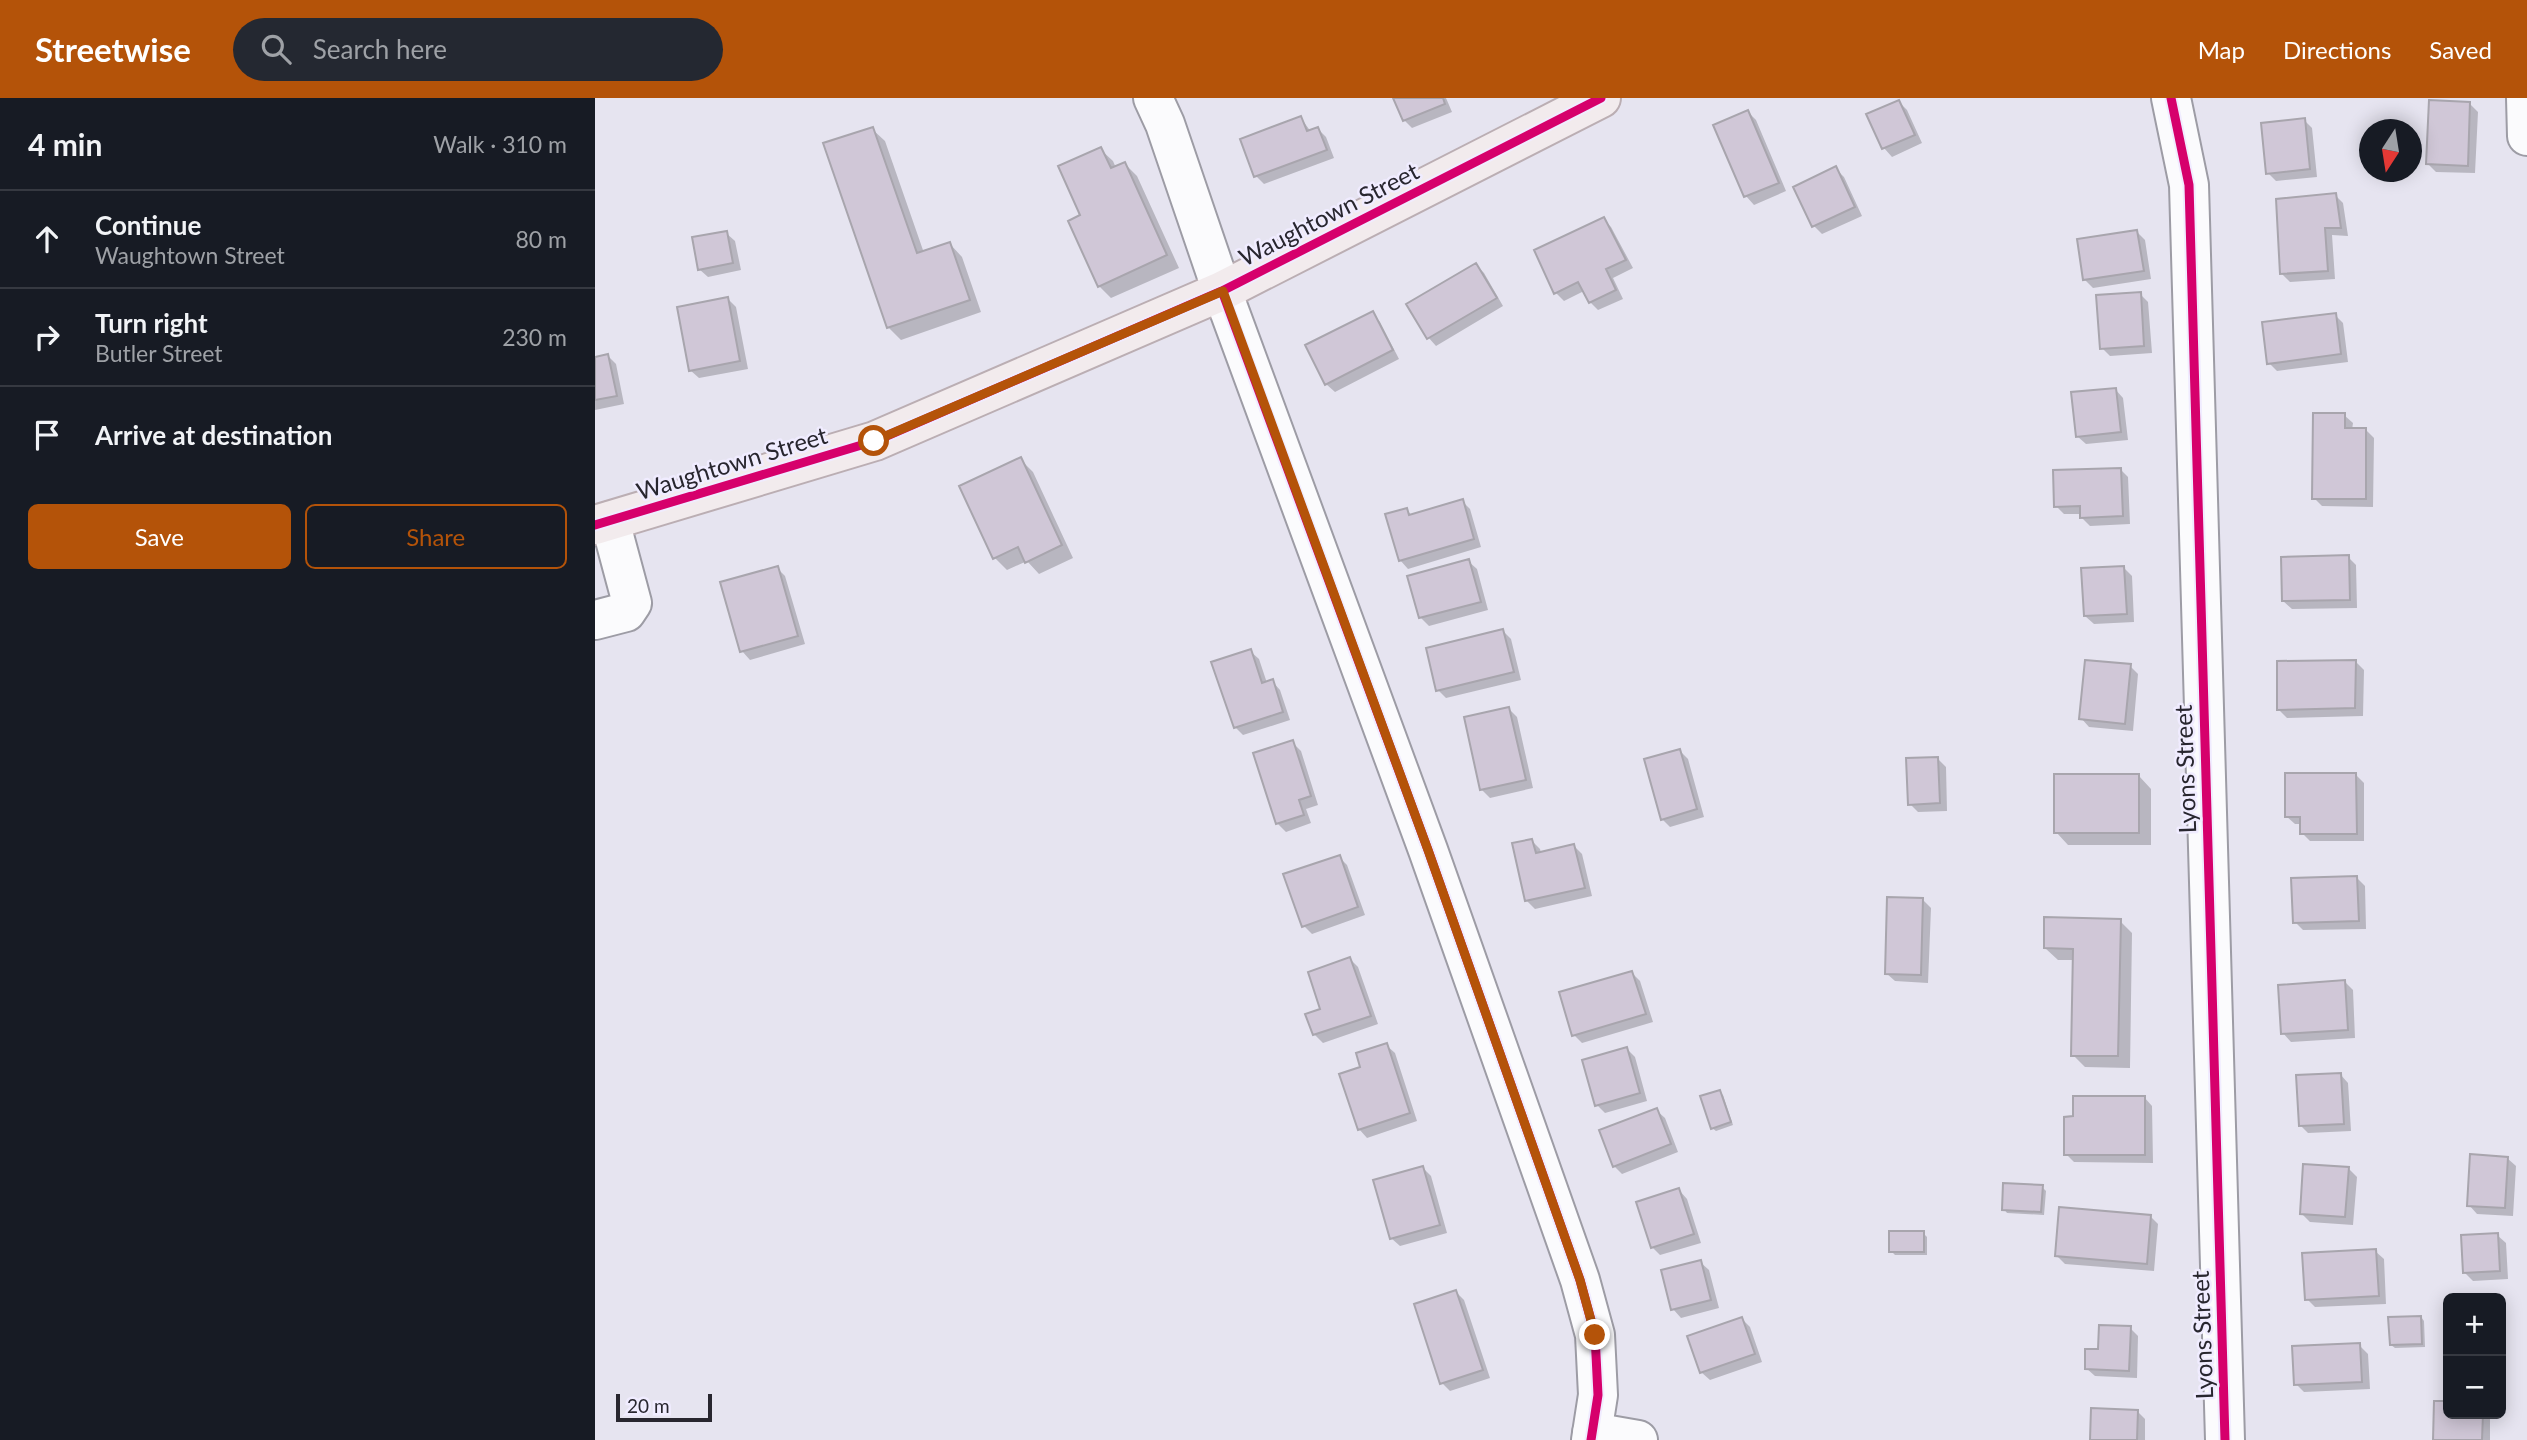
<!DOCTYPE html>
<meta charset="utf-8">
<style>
body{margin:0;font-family:Lato,sans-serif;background:#242831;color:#f1f3f6}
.controls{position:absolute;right:21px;bottom:21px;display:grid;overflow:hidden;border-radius:10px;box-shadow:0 4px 18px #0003}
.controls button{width:63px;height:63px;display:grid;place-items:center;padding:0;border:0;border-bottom:2px solid #363941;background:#171b24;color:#f1f3f6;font:35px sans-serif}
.compass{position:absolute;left:1764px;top:21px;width:63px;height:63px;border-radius:50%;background:#171b24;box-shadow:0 4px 18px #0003;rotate:192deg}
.scale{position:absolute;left:21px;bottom:18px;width:96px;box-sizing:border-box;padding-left:7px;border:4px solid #28262f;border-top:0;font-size:19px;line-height:24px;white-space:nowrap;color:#28262f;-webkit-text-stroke:5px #f0ecff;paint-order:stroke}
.stop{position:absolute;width:21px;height:21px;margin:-16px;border:5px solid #b45309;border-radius:50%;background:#fff}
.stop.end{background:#b45309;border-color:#fff;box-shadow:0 2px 7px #0008}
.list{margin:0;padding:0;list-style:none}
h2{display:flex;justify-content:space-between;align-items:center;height:91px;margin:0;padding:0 28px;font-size:30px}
h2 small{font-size:23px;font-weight:400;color:#9ea1a6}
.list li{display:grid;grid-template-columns:46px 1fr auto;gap:21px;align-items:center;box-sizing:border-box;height:98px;padding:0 28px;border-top:2px solid #363941}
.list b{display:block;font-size:26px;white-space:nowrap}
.list p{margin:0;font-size:23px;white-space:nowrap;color:#9ea1a6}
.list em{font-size:23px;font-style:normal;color:#9ea1a6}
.actions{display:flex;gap:14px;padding:21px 28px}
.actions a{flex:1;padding:16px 0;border:2px solid #b45309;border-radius:10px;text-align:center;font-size:24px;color:#b45309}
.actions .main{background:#b45309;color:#fff}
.icon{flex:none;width:38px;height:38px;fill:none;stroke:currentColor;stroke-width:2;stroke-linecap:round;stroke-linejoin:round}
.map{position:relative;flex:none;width:1932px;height:1342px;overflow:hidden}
header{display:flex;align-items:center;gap:42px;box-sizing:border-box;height:98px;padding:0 35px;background:#b45309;color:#fff}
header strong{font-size:33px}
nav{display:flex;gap:38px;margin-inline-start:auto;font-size:24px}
.search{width:490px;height:63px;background:#242831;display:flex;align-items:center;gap:18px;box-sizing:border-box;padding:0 24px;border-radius:38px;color:#9ea1a6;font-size:26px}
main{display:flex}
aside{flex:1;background:#171b24}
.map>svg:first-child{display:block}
.shadow{fill:#0003}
.building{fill:#d0c7d7;stroke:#a8a5ad;stroke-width:2}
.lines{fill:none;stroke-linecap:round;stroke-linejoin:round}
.minor-casing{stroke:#9d9ca5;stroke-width:42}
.major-casing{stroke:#bbaeb3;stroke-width:42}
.minor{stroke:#fbfbfd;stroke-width:38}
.major{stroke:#f2ebed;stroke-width:38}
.cycleway-casing{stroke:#f0ecff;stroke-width:13}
.cycleway{stroke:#d6006c;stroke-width:9}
.route{stroke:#b45309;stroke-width:9}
.labels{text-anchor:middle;stroke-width:5;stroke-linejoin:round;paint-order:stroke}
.street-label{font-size:24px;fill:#28262f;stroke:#f0ecff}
</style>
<header>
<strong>Streetwise</strong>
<div class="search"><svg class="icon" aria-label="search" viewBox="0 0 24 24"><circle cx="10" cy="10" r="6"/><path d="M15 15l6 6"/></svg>Search here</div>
<nav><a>Map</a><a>Directions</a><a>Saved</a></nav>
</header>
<main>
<aside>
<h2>4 min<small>Walk · 310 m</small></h2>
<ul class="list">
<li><svg class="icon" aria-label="ahead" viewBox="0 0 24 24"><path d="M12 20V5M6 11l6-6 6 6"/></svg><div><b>Continue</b><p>Waughtown Street</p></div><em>80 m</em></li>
<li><svg class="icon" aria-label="right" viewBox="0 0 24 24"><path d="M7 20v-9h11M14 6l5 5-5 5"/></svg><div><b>Turn right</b><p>Butler Street</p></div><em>230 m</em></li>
<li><svg class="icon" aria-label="arrive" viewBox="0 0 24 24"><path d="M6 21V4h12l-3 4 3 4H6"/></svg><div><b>Arrive at destination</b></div></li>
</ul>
<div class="actions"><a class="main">Save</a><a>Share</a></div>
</aside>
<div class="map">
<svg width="1932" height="1342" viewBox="0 0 1932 1342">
<rect width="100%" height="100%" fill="#e6e4f0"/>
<path class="shadow" d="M 800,0 L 851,0 L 857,14 L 817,30 L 809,22 Z
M 1304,4 L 1312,12 L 1327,45 L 1297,59 L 1289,50 L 1274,17 Z
M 1874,5 L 1883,14 L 1880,75 L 1841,74 L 1833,66 Z
M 1153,14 L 1161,22 L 1191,93 L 1159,107 L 1151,98 L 1121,28 Z
M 706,20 L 716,34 L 723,31 L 731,39 L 739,60 L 669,86 L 661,78 Z
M 1709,22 L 1717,30 L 1722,79 L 1681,83 L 1673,75 Z
M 277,31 L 290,43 L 329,155 L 355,146 L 367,159 L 386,214 L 306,242 L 294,230 L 231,46 Z
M 505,51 L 518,63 L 521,70 L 530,66 L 542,78 L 584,170 L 516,200 L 504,188 L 488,118 Z
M 1240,70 L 1249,79 L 1267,118 L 1227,136 L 1219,128 Z
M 1740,97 L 1748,105 L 1753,138 L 1737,137 L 1740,181 L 1695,184 L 1687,176 Z
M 1008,121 L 1016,129 L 1038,170 L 1018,180 L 1028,201 L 1003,212 L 995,204 L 989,193 L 969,203 L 961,195 Z
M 1542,134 L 1550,142 L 1556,181 L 1498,190 L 1490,182 Z
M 131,135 L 140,143 L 146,172 L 113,179 L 104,171 Z
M 881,167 L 889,175 L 908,208 L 841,248 L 833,239 Z
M 1545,196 L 1553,204 L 1557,255 L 1515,258 L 1507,250 Z
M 133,201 L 141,209 L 153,271 L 104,280 L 95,272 Z
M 777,215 L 785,224 L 804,261 L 740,294 L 731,286 Z
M 1740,217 L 1748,225 L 1753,264 L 1682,273 L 1674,265 Z
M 13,258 L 21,266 L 29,306 L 0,312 L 0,261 Z
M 1520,291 L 1528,300 L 1533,342 L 1491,346 L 1482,338 Z
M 1749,317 L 1758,325 L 1757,332 L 1771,332 L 1779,340 L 1778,409 L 1727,408 L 1719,400 Z
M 425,361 L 438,374 L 478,460 L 444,476 L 432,463 L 412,472 L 400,460 Z
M 1525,371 L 1533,379 L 1535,426 L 1495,428 L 1487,420 L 1487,416 L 1469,416 L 1461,408 Z
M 867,403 L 875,411 L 886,449 L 813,471 L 805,462 L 812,412 L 817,418 Z
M 1753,459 L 1761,467 L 1762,510 L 1697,511 L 1688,503 Z
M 873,463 L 882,471 L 893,512 L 834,528 L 826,520 L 815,479 Z
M 182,470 L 190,478 L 210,546 L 155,562 L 147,553 Z
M 1529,470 L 1537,478 L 1539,524 L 1499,526 L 1490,518 Z
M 908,533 L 916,541 L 926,582 L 851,600 L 843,592 Z
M 655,553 L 664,561 L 672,585 L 677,583 L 685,592 L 695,622 L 648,637 L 640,629 Z
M 1761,564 L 1769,572 L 1768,618 L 1692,620 L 1684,612 Z
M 1535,568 L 1543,576 L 1538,633 L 1494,629 L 1486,620 Z
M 914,611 L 922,619 L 938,690 L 895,700 L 887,692 L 871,620 Z
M 697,644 L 706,653 L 723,707 L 711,711 L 716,725 L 691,734 L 682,725 Z
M 1085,653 L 1093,661 L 1109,719 L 1075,729 L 1067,721 Z
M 1342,660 L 1351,669 L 1352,713 L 1323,714 L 1315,706 Z
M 1761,677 L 1769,685 L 1769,743 L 1715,743 L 1707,735 L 1707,726 L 1700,726 L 1691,718 Z
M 1544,678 L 1556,691 L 1556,747 L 1473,747 L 1461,734 Z
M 937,743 L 945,751 L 946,755 L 979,748 L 987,756 L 997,798 L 940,811 L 931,802 Z
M 744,759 L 752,767 L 770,817 L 717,836 L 709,828 Z
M 1762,780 L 1770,788 L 1771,831 L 1708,832 L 1700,824 Z
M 1328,802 L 1336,810 L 1333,885 L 1300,883 L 1291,875 Z
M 1525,823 L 1537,835 L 1535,970 L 1490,969 L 1478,957 L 1480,862 L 1463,862 L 1450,850 Z
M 755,861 L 763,869 L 783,926 L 728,945 L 719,936 L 727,912 Z
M 1037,875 L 1045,883 L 1058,924 L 987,945 L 979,937 Z
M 1750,884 L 1758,892 L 1760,940 L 1696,944 L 1688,935 Z
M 791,947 L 800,955 L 822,1023 L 772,1040 L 764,1031 L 768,970 Z
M 1032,951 L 1040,959 L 1052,1003 L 1010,1015 L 1002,1007 Z
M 1745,976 L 1753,985 L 1756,1033 L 1713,1035 L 1705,1027 Z
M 1124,994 L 1128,997 L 1138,1027 L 1121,1033 L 1117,1030 Z
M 1549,999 L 1557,1008 L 1558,1065 L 1479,1064 L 1471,1056 Z
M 1061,1012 L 1070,1020 L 1083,1054 L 1027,1076 L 1019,1068 Z
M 1912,1060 L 1921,1068 L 1918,1118 L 1882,1116 L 1874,1107 Z
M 828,1070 L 836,1078 L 852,1135 L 805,1148 L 796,1140 Z
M 1754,1071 L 1762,1079 L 1758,1127 L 1715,1124 L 1706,1115 Z
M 1447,1089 L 1451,1093 L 1449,1117 L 1412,1115 L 1409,1111 Z
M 1084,1092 L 1092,1101 L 1106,1145 L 1065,1157 L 1057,1149 Z
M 1555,1118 L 1563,1126 L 1559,1173 L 1470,1166 L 1462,1158 Z
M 1328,1135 L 1332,1139 L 1332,1157 L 1300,1157 L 1296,1153 Z
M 1902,1137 L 1911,1145 L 1913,1181 L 1878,1183 L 1870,1175 Z
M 1780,1153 L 1789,1161 L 1791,1206 L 1720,1209 L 1712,1201 Z
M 1105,1164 L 1114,1172 L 1124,1210 L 1086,1220 L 1078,1211 Z
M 861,1194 L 869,1202 L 895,1280 L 855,1293 L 847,1285 Z
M 1826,1219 L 1829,1223 L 1830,1249 L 1800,1250 L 1796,1247 Z
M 1147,1221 L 1155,1229 L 1167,1264 L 1115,1282 L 1106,1274 Z
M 1535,1230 L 1543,1238 L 1542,1280 L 1500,1278 L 1491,1270 Z
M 1764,1247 L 1773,1256 L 1775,1291 L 1709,1294 L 1701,1286 Z
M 1841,1305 L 1853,1305 L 1853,1316 L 1895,1316 L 1895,1342 L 1840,1342 Z
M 1542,1313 L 1550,1321 L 1550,1342 L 1497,1342 Z"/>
<path class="building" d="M 798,0 L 848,0 L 850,6 L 808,23 Z
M 1304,2 L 1320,37 L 1287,51 L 1271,16 Z
M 1834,2 L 1875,4 L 1873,68 L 1831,66 Z
M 1153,12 L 1184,85 L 1149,99 L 1118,27 Z
M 706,18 L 712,33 L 723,29 L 732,52 L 659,79 L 645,41 Z
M 1710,20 L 1715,71 L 1671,76 L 1666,25 Z
M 278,29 L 322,155 L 355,144 L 375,202 L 292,230 L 228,45 Z
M 506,49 L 516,70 L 530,64 L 572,157 L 503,189 L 473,123 L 485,117 L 463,68 Z
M 1241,68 L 1260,109 L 1217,129 L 1198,89 Z
M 1741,95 L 1746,130 L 1730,130 L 1733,173 L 1685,176 L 1681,101 Z
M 1009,119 L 1031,162 L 1011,171 L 1021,192 L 994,205 L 983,184 L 959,196 L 939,152 Z
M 1542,132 L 1549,173 L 1488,182 L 1482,141 Z
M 132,133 L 138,165 L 103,172 L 97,139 Z
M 881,165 L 902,200 L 832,241 L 811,206 Z
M 1546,194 L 1549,248 L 1505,251 L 1501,197 Z
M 133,199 L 145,263 L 94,273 L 82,209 Z
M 778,213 L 798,252 L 730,287 L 710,247 Z
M 1741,215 L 1746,256 L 1672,266 L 1667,224 Z
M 13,256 L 22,298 L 0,302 L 0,259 Z
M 1521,290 L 1526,334 L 1481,339 L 1476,294 Z
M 1718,315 L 1750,315 L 1750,330 L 1771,330 L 1771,401 L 1717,401 Z
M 426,359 L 467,447 L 430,465 L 423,449 L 398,461 L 364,388 Z
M 1526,370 L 1528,418 L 1485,420 L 1485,408 L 1459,409 L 1458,372 Z
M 868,401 L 879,441 L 804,463 L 790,416 L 812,410 L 814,417 Z
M 1754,457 L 1755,502 L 1687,503 L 1686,459 Z
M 874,461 L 886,504 L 824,520 L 812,478 Z
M 183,468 L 203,538 L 145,554 L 125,484 Z
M 1529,468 L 1532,516 L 1489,518 L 1486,470 Z
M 908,531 L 919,574 L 841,593 L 831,550 Z
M 656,551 L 667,585 L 678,581 L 688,614 L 639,630 L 616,564 Z
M 1490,562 L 1536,566 L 1530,626 L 1484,621 Z
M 1761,562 L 1760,610 L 1682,612 L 1682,563 Z
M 914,609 L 931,682 L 885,692 L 869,619 Z
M 698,642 L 716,698 L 704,702 L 709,717 L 681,726 L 658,655 Z
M 1085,651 L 1102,711 L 1066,722 L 1049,661 Z
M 1343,659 L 1345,705 L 1313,707 L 1311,660 Z
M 1690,675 L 1761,675 L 1762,736 L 1705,736 L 1705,719 L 1690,719 Z
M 1459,676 L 1544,676 L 1544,735 L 1459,735 Z
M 937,741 L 941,755 L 979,746 L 990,790 L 930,803 L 917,745 Z
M 745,757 L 763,809 L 707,829 L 688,776 Z
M 1762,778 L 1764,823 L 1698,825 L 1696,780 Z
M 1292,799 L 1328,800 L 1326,877 L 1290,876 Z
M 1449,819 L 1526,821 L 1523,958 L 1476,958 L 1478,851 L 1449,850 Z
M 755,859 L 776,918 L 718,937 L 710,916 L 725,911 L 713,874 Z
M 1037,873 L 1051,916 L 977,938 L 964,894 Z
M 1750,882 L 1753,932 L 1686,936 L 1683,887 Z
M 792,945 L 815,1015 L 763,1032 L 744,976 L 765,969 L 761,955 Z
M 1032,949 L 1045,995 L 1000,1008 L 987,962 Z
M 1746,975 L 1749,1026 L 1704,1028 L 1701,977 Z
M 1125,992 L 1136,1024 L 1116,1031 L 1105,998 Z
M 1478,998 L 1550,998 L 1550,1057 L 1469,1057 L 1469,1019 L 1478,1018 Z
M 1062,1010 L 1076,1046 L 1018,1069 L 1004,1032 Z
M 1875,1056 L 1913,1059 L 1910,1110 L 1872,1108 Z
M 1708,1066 L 1754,1069 L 1750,1119 L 1705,1116 Z
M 828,1068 L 845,1127 L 795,1141 L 778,1082 Z
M 1408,1085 L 1448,1087 L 1446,1114 L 1407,1112 Z
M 1084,1090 L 1099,1136 L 1056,1150 L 1041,1104 Z
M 1464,1109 L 1556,1117 L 1552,1166 L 1460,1158 Z
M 1294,1133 L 1329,1133 L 1329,1154 L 1294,1154 Z
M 1903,1135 L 1905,1173 L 1868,1175 L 1866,1137 Z
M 1781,1151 L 1784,1198 L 1710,1202 L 1707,1155 Z
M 1106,1162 L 1116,1202 L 1076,1212 L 1066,1172 Z
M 861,1192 L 888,1272 L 845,1286 L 819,1206 Z
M 1826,1218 L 1827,1246 L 1795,1247 L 1793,1219 Z
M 1147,1219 L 1160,1256 L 1105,1275 L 1092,1238 Z
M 1504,1227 L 1536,1228 L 1534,1273 L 1490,1271 L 1490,1251 L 1503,1251 Z
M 1765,1245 L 1767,1284 L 1699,1287 L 1697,1248 Z
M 1839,1303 L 1853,1303 L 1853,1316 L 1888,1316 L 1887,1342 L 1838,1342 Z
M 1496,1310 L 1543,1312 L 1542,1342 L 1495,1342 Z"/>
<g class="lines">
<defs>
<path id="minor" d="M 558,0 L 570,26 L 627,193 L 833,752 L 985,1182 L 1000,1237 L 1003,1297 L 996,1342
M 1576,0 L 1594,87 L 1630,1342
M 1931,0 L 1932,38
M 0,522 L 31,514 L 37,505 L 15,423
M 997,1334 L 1043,1342"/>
<path id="major" d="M 0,427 L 280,343 L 627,193 L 1006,0"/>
</defs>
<use href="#minor" class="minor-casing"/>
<use href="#major" class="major-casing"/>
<use href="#minor" class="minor"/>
<use href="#major" class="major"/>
<defs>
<path id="cycleway" d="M 1576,0 L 1594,87 L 1630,1342
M 627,193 L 833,752 L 985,1182 L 1000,1237 L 1003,1297 L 996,1342
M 0,427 L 280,343 L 627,193 L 1006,0"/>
</defs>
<use href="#cycleway" class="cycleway-casing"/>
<use href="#cycleway" class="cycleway"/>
</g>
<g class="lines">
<path class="route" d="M 279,343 L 628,193 L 833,752 L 985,1182 L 1000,1237"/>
</g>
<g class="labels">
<g class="street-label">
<text transform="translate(734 117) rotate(-27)" y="8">Waughtown Street</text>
<text transform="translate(137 366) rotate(-17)" y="8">Waughtown Street</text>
<text transform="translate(1591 671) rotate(-92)" y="8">Lyons Street</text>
<text transform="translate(1608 1237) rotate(-92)" y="8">Lyons Street</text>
</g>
</g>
</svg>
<div class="controls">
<button>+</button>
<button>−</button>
</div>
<svg class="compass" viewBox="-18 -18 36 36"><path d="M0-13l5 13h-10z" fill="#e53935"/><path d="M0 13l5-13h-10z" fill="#9ea1a6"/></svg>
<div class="scale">20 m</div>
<div class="stop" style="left:279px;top:343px"></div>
<div class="stop end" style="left:1000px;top:1237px"></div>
</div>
</main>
